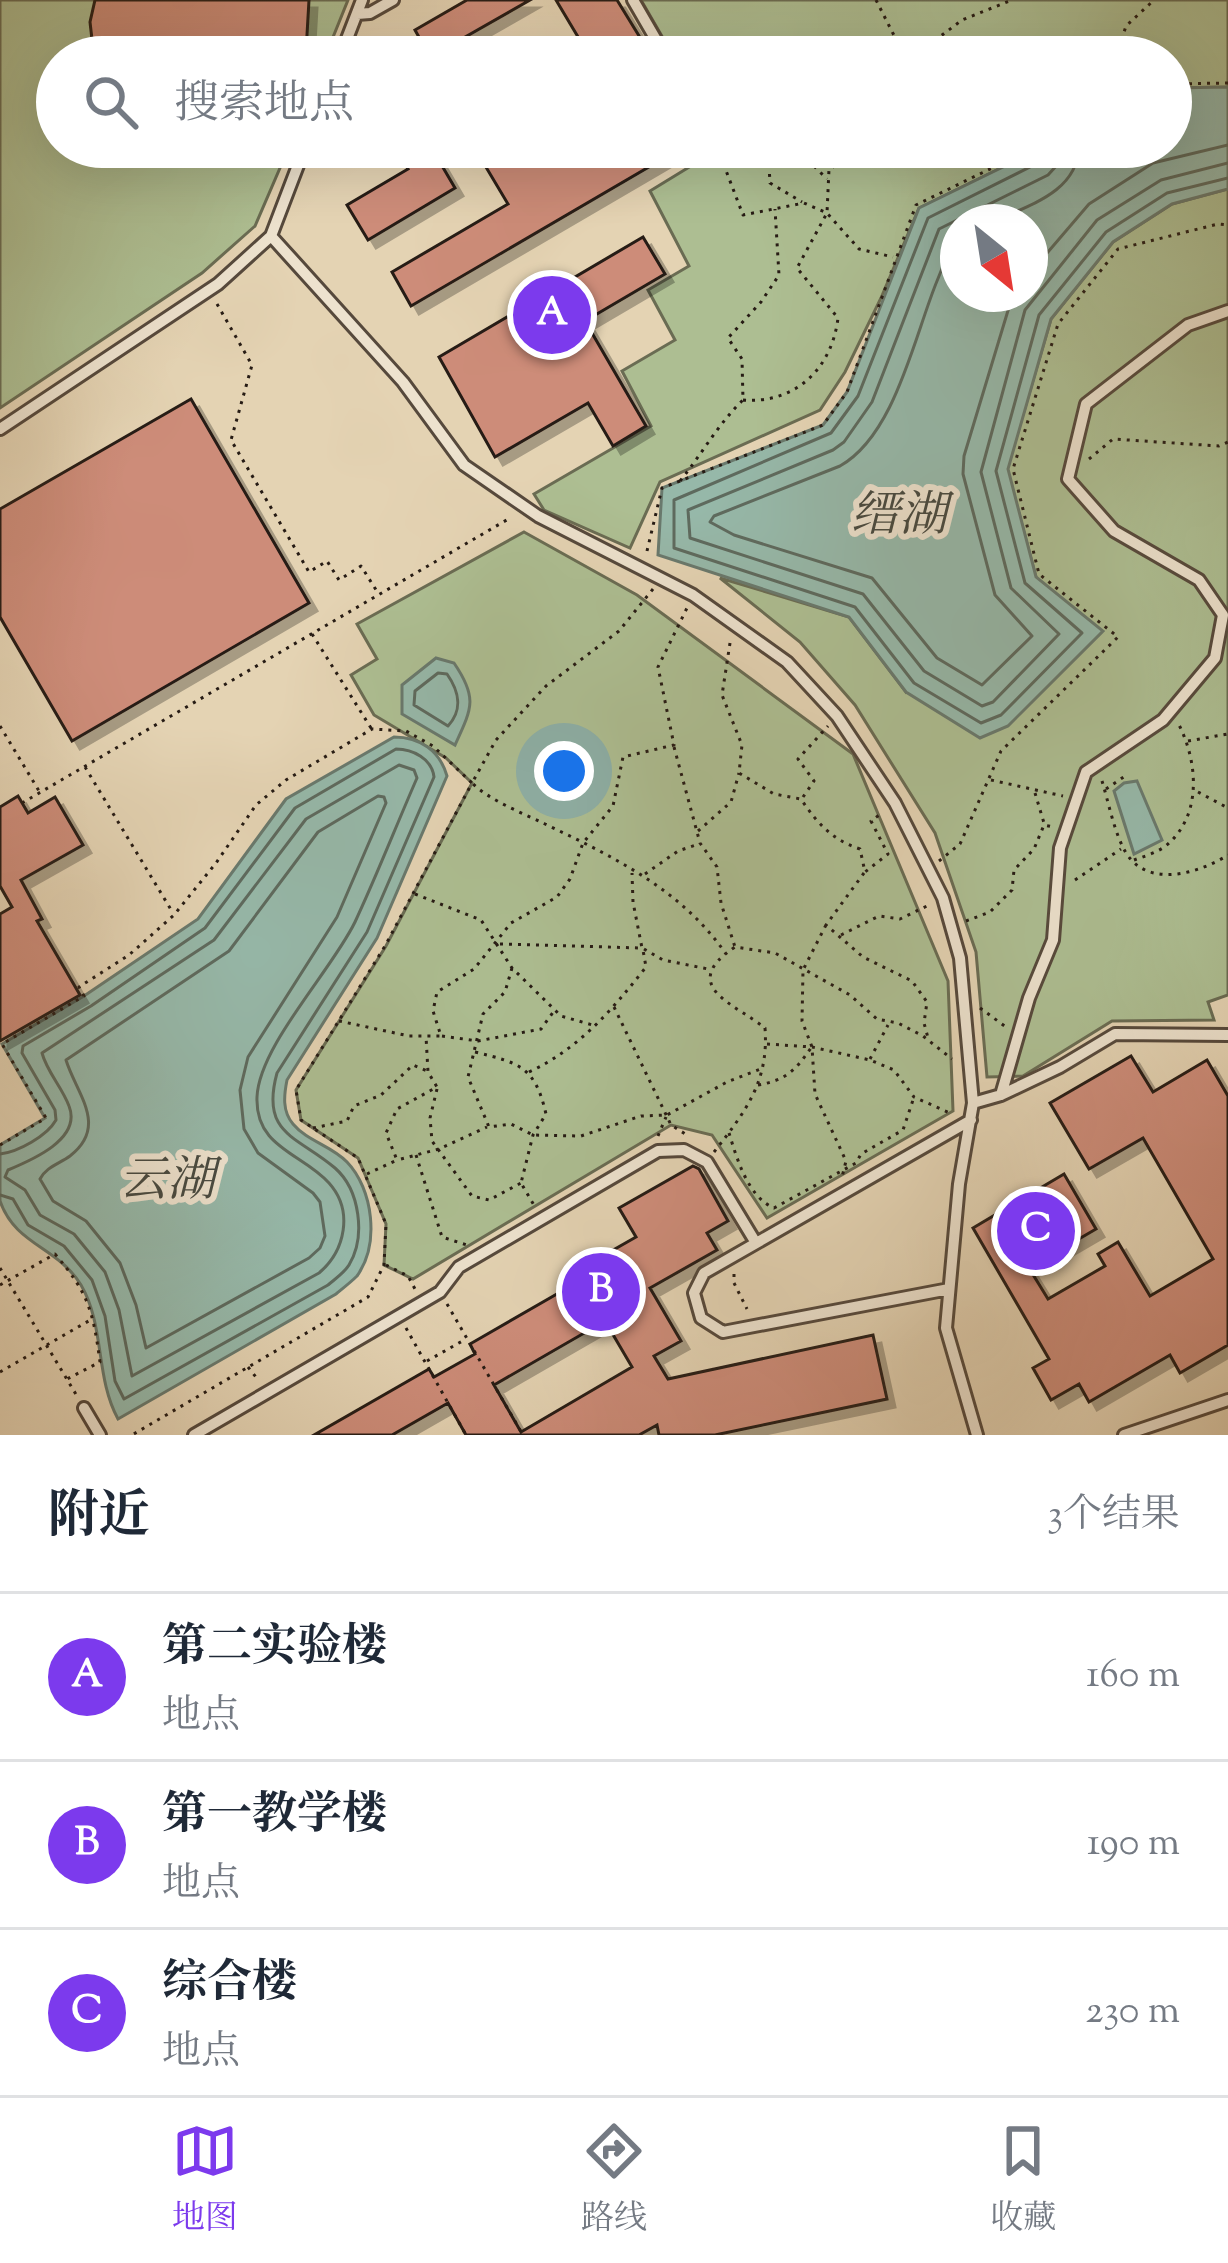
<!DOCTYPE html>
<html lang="zh">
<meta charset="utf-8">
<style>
body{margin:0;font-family:"Sorts Mill Goudy","Noto Serif SC",serif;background:#f2f2f3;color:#1f2937}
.compass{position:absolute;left:940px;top:204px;width:108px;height:108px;border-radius:50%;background:#fff;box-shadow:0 12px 48px #0002;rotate:150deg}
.you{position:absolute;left:564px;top:771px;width:42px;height:42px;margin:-30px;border:9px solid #fff;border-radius:50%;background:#1a73e8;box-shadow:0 0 0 18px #1a73e833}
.badge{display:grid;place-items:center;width:78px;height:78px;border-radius:50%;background:#7c3aed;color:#fff;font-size:39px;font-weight:700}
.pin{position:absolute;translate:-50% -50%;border:6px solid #fff;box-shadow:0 3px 12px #0006}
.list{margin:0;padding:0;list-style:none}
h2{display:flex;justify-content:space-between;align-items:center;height:156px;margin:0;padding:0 48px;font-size:51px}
h2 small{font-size:39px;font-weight:400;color:#747a83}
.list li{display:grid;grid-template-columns:78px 1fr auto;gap:36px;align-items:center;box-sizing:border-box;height:168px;padding:0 48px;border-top:3px solid #e0e1e3}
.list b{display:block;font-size:45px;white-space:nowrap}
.list p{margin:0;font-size:39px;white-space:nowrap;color:#747a83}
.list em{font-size:39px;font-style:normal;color:#747a83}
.icon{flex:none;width:66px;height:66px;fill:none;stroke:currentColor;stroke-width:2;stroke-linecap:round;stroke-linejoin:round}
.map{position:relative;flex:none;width:1228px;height:1435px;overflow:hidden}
.search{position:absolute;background:#fff;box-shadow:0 12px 48px #0002;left:36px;right:36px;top:36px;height:132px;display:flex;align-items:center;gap:30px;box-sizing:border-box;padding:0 42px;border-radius:66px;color:#747a83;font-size:45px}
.sheet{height:660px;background:#fff}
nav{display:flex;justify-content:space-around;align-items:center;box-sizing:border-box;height:168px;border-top:3px solid #e0e1e3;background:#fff;font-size:33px;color:#747a83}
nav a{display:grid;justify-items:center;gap:6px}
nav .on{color:#7c3aed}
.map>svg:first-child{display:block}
.green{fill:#adbe92;stroke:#6a6c53;stroke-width:3}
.water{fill:#96b8a9;stroke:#69796d;stroke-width:3;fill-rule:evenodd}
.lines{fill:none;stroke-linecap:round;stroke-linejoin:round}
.shore{stroke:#5e6a5e;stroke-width:3}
.building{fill:#cd8c79;stroke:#261b14;stroke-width:3;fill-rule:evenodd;filter:url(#shadow)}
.lane-casing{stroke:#56493c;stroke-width:16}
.path{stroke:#261b14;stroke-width:3;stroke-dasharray:3 6;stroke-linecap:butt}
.lane{stroke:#ede2ce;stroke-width:10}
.labels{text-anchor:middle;stroke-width:12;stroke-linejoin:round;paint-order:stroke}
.water-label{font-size:48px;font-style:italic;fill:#484a41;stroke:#ede2ce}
</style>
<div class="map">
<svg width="1228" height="1435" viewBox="0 0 1228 1435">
<defs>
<filter id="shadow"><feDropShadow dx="8" dy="8" stdDeviation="0" flood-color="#0004"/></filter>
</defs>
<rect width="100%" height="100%" fill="#e4d3b3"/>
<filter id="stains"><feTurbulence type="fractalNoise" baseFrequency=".00167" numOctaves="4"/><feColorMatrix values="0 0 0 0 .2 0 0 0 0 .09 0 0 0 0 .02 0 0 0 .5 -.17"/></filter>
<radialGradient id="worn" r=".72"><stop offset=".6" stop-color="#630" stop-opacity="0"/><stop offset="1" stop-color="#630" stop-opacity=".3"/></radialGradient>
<path class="green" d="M 0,0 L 348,0 L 325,57 L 57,57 L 57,147 L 289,147 L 255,226 L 202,273 L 0,408 Z
M 641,0 L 1228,0 L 1228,87 L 1171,88 L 1171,57 L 674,57 Z
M 722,147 L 1044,147 L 919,208 L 881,298 L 845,372 L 820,410 L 660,482 L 630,548 L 544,510 L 534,494 L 651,426 L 622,371 L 675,340 L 648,290 L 689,266 L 650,191 Z
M 1228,189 L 1228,995 L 1208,1002 L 1214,1020 L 1112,1021 L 1023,1076 L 987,1077 L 976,952 L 935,833 L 855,705 L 800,642 L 720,578 L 849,617 L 906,692 L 1036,577 L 1007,469 L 1051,319 L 1113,242 L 1172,204 Z
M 524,532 L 637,595 L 853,754 L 948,981 L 953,1111 L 767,1218 L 712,1135 L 671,1125 L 413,1279 L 384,1265 L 386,1224 L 358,1158 L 301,1120 L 296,1090 L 386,946 L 472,783 L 446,758 L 374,715 L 351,675 L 377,659 L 357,624 Z"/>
<path class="water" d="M 1228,87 L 1228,189 L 1172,204 L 1113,242 L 1051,319 L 1008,469 L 1036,577 L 1103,631 L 1008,726 L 980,738 L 906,692 L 849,617 L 658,555 L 662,488 L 823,425 L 847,392 L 919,208 L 1044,147 L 1171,147 L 1171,88 ZM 1030,222 L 1030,294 L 958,294 L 958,222 Z
M 436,658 L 454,663 C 478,698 472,708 455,745 L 402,714 L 402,685 Z
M 394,737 C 420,737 440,751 447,776 L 377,938 L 287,1080 C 284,1095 282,1111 293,1124 C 307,1141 332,1146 347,1162 C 373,1189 380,1244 357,1276 C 351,1282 342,1289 336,1294 L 118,1419 C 95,1377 105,1326 81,1285 C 58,1247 15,1245 0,1201 C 0,1185 0,1161 0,1145 L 45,1118 L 2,1044 L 84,996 L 198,919 L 286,799 Z
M 1137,781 L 1162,840 L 1134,854 L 1114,791 L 1124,783 Z"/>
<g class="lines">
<path class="shore" d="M 1046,147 L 1038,163 L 928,218 L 858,396 L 831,433 L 674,500 L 674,548 L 855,607 L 914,683 L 981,723 L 1001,715 L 1082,633 L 1025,583 L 996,471 L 1039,315 L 1106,232 L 1167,193 L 1228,178
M 1061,147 L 1058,164 L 1048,175 L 939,229 L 872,402 L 844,442 L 833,450 L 688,510 L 690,538 L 863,594 L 924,671 L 982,706 L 993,702 L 1059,634 L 1011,588 L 981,472 L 1025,310 L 1097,220 L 1161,180 L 1228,163
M 993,222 C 1028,205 1077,193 1079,147
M 958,239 C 948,250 943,267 937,281 C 914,337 895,435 840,466 L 714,516 L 710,522 L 734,535 L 872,578 L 937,658 L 982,685 L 1032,636 L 995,595 L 963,474 L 964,456 L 1013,294
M 1030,273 L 1089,204 L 1153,163 L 1228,145
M 438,673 L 447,674 C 459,691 463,710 448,726 L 414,705 L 415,691 Z
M 399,765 L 414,770 L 417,778 C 396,826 377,875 355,922 C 332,970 259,1046 257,1097 C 255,1148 302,1153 329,1183 C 354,1211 345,1251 319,1273 L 132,1376 L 119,1310 L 105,1272 L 74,1234 L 40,1215 L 25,1190 L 5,1177 L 8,1170 C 32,1160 82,1139 69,1106 C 62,1087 47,1072 42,1053 L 214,940 L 306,819 Z
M 378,796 L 384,797 L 386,803 L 337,917 L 248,1057 L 240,1090 L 244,1129 L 258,1153 L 313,1193 L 320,1202 L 325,1236 L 320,1248 L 309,1258 L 146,1348 L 136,1305 L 120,1263 L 86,1221 L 53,1201 L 40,1179 C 46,1167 59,1164 70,1156 C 109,1126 76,1093 66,1060 L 229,951 L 318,832 Z
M 0,1154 C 18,1152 47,1136 56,1120 L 55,1110 L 22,1053 L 23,1046 L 91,1006 L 205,928 L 295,808 L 396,749 C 413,749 432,759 434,777 L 367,932 L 277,1073 C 260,1135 298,1136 335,1168 C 360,1190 366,1237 349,1265 C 344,1273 335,1279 328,1285 L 124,1399 L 115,1381 L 105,1316 L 92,1280 L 64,1246 L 28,1225 L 13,1199 L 0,1195"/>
</g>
<path class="building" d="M 95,0 L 309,0 L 306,52 L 251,42 L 251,57 L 94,57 L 90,22 Z
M 467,0 L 530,0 L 430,57 L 415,30 Z
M 556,0 L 617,0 L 652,57 L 590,57 Z
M 395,147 L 431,147 L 455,188 L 368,240 L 347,205 L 408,169 Z
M 474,147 L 683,147 L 411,306 L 392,272 L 508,204 Z
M 643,237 L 665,274 L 585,321 L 646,426 L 613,446 L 588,403 L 495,457 L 439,357 Z
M 191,399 L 309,603 L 72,741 L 0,617 L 0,509 Z
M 18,796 L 28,813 L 55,797 L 83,845 L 21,880 L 42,919 L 37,921 L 80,995 L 0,1041 L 0,914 L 12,907 L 0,886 L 0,807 Z
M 1131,1056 L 1153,1092 L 1207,1060 L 1228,1096 L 1228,1345 L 1180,1373 L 1170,1355 L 1089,1402 L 1079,1384 L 1051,1400 L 1033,1368 L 1049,1359 L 973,1228 L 1064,1174 L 1096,1229 L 1029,1268 L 1048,1299 L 1105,1266 L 1098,1254 L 1118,1242 L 1150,1296 L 1213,1259 L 1143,1138 L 1089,1169 L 1050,1103 Z
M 693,1166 L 699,1169 L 728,1221 L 707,1233 L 717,1250 L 650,1288 L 681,1341 L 654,1356 L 668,1379 L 873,1335 L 887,1399 L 715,1435 L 659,1435 L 657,1425 L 639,1435 L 466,1435 L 448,1403 L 392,1435 L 314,1435 L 429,1369 L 434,1377 L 475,1354 L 470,1344 L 576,1283 L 571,1274 L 636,1237 L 619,1208 ZM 605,1321 L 632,1367 L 521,1432 L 494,1385 Z"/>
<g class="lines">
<defs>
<path id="lane" d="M 633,0 L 666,57
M 357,14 L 370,13 L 393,0
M 340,57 L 362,0
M 271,236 L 403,382 L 464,465 L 538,516 L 693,595 L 787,662 L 837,716 L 895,803 L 943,898 L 960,958 L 973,1103 L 959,1184 L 946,1328 L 977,1435
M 0,429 L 218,284 L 271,236 L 305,147
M 1001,1095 L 1029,998 L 1053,940 L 1060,848 L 1086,772 L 1163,720 L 1215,658 L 1223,615 L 1199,580 L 1114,531 L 1068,479 L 1086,404 L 1188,325 L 1228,311
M 973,1103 L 1001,1095 L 1060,1067 L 1115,1034 L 1228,1035
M 949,1289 L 723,1332 L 701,1318 L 694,1293 L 704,1273 L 971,1120
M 84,1408 L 100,1435
M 194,1435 L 440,1292 L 459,1267 L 658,1151 L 684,1150 L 707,1162 L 756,1243
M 1124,1435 L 1228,1400"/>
</defs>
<use href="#lane" class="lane-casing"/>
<path class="path" d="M 876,0 L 905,57
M 913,57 L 962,20 L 1012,0
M 1116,57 L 1126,26 L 1154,0
M 1171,84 L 1228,83
M 717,147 L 743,215 L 804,203 L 827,213 L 859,249 L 893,257
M 768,147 L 770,183 L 802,202
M 795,147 L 827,179
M 217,304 L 252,365 L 231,440 L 309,572 L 327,561 L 339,580 L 361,566 L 378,593
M 743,400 C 796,404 832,368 838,318 L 797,268 L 827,213 L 829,169 L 869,147
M 1089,459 L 1113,439 L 1219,446 L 1228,442
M 680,481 C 702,454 718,424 743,400 L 742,359 L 728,338 L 761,302 L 779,275 L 775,209
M 647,551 L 662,488 L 823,425 L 847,392 L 916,205 L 1035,147
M 653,589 L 619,631 L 546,686 L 496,740 L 472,783 C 492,802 521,812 545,824 C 614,857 682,890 726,954
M 312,634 L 371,728
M 730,643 L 722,695 L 742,745 L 739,773 L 774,794 L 801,799 C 817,823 832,840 860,849 L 865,872 L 888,854 L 871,821 L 882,813
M 0,726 L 39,791
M 1188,741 L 1228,734
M 674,747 L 700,843 L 717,867 L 721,903 L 735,947
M 85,767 L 173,913
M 991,780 L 1063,796
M 1102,781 C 1109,804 1114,832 1126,853 C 1149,889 1199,873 1228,855
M 1106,789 L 1128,774
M 1198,792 L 1228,808
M 1035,793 L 1044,823
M 803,797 L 814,781 L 798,759 L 828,726
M 22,803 L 510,518
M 698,831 L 731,802 L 739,773
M 1134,860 C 1145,856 1160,852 1169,843 C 1203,812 1197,759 1178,723
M 939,861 L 960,844 L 1001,751 L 1118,637 L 1039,574 L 1013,469 L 1058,324 L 1118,249 L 1218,224 L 1228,225
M 864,873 L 826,925 L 863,957 L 912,981 L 927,1002 L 924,1023 L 928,1038
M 645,874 L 678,851 L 699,844
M 1075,880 L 1121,849
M 415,894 L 481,920 L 512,968 L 561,1016 L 596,1026
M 966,921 L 990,912 L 1012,890 L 1014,870 L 1034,849 L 1044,825 L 1053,827
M 826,925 L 803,970 L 802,1021 L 812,1047 L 815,1094 L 846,1161 L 842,1177
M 841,935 L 879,916 L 900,919 L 931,904
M 500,944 L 642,948 L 633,902 L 632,873
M 644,949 L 663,960 L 708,969
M 512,968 L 505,992 L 483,1014 L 468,1077 L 489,1127 L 511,1124 L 533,1135 L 581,1136 L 641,1116 L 667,1115 L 727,1082 L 763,1068
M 614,1007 L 671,1125 L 687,1135
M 980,1008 L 1006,1027
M 339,1021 L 409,1036 L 441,1036 L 433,1011 L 437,992 L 474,969 L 511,923 L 557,897 L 570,879 L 583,843 L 613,806 L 623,757 L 674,745 L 658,667 L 687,608
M 442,1036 L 478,1041 L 541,1029 L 554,1011
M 767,1044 L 812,1047 L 870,1060 L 894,1070 L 914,1097 L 952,1114
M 475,1052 C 519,1063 535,1066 546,1114 L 533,1135 L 521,1183 L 535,1207
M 870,1059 L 888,1025
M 529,1072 C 580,1048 612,1010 646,967 L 643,950
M 758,1085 C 786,1080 795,1071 811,1048
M 437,1089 L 430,1118 L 432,1141 L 472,1196 L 489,1200 L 521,1183
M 313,1128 L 347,1121 L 354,1106 L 381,1095 L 413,1065 L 427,1071
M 729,1133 C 737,1159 748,1197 774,1208 L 856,1163 L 861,1154 L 903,1130 L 914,1097
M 658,1136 L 666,1117
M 0,1145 L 46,1118 L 2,1044 L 84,996 L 79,987 L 129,955 L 174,915 L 216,863 L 256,805 L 286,780 L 372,729 L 406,731 L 433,746 L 472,783 L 385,946 L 296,1090 L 301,1120 L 358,1158 L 386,1224 L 384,1265 L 368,1297 L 132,1435
M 714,1152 C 746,1111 769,1081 765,1028 C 737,1005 676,986 735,947 L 775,953 L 850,995 L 877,1019 L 898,1023 L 923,1036 L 952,1059
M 416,1155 L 442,1237 L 467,1245
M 401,1159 L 439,1149 L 487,1127
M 367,1174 L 397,1160 L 386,1133 L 397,1109 L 437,1087 L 428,1072 L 426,1036
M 386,1265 L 408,1276 L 415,1289
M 0,1268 L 77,1396
M 734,1274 L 734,1283 L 747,1309
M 0,1285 L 55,1254 C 89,1294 93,1311 100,1362 L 67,1379
M 447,1304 L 523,1435
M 406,1328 L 466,1435
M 427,1361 L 466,1339
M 248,1367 L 259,1381
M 0,1372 L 92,1319"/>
<use href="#lane" class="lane"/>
</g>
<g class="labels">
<g class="water-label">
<text x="899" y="530">缙湖</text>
<text x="167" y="1195">云湖</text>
</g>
</g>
<rect width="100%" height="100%" filter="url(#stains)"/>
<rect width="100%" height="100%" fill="url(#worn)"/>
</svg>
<svg class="compass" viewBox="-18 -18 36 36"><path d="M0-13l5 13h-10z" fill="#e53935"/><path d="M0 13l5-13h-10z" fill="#747a83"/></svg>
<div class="you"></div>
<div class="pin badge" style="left:552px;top:315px">A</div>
<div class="pin badge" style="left:601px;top:1292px">B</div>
<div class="pin badge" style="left:1036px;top:1231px">C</div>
<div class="search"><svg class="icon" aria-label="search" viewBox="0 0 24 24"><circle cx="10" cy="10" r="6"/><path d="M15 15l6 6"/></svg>搜索地点</div>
</div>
<section class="sheet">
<h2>附近<small>3个结果</small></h2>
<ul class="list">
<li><span class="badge">A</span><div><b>第二实验楼</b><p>地点</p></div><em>160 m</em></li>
<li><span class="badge">B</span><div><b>第一教学楼</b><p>地点</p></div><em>190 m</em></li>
<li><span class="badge">C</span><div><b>综合楼</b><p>地点</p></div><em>230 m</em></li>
</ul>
</section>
<nav>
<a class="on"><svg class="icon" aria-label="map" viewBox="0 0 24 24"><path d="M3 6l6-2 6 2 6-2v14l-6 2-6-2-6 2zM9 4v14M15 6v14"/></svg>地图</a>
<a><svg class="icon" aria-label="directions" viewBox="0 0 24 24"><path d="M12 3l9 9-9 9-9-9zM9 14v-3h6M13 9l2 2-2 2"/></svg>路线</a>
<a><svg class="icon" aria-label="saved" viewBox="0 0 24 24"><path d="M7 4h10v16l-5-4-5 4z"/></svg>收藏</a>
</nav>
